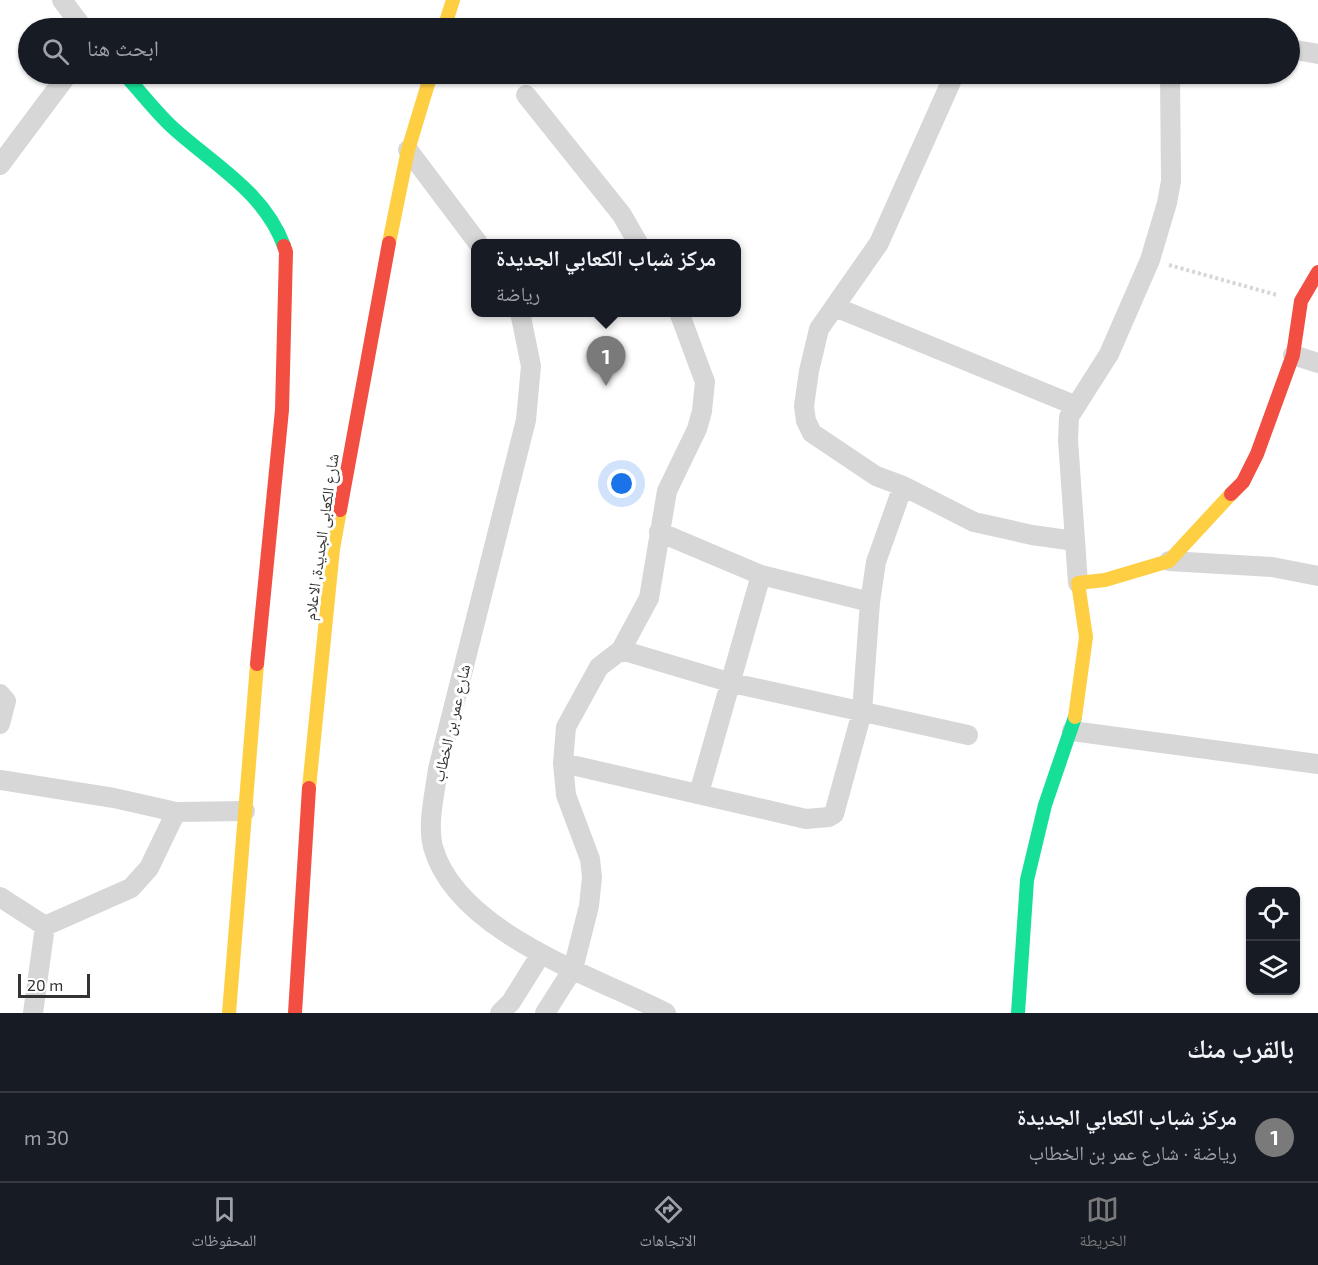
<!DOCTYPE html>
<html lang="ar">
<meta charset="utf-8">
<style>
body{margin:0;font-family:"Exo 2","Noto Naskh Arabic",sans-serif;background:#20242c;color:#f1f3f6;direction:rtl}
.controls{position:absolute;right:18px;bottom:18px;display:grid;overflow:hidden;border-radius:12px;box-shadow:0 2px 4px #0004}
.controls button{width:54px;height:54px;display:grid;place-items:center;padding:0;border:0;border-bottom:2px solid #363941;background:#171b24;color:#f1f3f6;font:30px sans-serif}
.scale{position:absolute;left:18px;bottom:15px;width:72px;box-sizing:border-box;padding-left:6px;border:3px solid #333;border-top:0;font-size:16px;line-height:21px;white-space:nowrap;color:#333;-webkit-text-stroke:4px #fff;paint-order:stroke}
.you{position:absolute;left:622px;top:484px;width:21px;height:21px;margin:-15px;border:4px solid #fff;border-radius:50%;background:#1a73e8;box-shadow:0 0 0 9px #1a73e833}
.badge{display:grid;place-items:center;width:39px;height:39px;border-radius:50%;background:#7a7a7a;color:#fff;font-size:20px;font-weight:700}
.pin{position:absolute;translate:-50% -50px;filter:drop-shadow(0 2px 3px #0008)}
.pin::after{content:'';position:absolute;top:32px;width:21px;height:18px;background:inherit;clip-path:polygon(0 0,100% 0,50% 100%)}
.popup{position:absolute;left:471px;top:239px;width:270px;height:78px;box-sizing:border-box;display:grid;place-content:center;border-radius:12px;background:#171b24;filter:drop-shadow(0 2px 4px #0005);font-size:20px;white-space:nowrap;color:#9ea1a6}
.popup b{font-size:22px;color:#f1f3f6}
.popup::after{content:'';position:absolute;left:50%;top:100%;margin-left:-12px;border:12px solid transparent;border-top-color:#171b24}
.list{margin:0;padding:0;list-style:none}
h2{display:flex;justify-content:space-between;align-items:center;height:78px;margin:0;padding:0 24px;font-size:26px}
h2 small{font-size:20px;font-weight:400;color:#9ea1a6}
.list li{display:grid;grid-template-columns:39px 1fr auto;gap:18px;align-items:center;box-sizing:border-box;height:90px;padding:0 24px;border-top:2px solid #363941}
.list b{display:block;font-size:22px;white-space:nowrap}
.list p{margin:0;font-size:20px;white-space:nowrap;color:#9ea1a6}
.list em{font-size:20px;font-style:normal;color:#9ea1a6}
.icon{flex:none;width:33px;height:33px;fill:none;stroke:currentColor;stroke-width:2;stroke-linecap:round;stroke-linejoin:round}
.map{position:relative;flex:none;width:1318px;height:1013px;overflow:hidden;direction:ltr}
.search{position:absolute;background:#171b24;box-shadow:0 2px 4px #0004;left:18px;right:18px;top:18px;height:66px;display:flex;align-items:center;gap:15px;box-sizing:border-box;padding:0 21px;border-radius:33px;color:#9ea1a6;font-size:22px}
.sheet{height:168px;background:#171b24}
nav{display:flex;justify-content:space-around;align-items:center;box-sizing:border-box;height:84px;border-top:2px solid #363941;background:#171b24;font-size:16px;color:#9ea1a6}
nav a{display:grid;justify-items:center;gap:3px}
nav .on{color:#7a7a7a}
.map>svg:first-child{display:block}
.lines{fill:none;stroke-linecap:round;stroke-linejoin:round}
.path{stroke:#d6d6d6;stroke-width:4;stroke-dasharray:3 3;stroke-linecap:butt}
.street{stroke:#d7d7d7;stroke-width:20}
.fast{stroke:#16e098;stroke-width:14}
.slow{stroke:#ffcf43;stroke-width:14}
.jam{stroke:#f24e42;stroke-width:14}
.labels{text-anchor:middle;stroke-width:6;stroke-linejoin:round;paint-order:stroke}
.street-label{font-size:16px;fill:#333;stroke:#fff}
</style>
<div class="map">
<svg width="1318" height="1013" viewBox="0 0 1318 1013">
<rect width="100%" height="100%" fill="#fff"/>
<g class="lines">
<path class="path" d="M 1169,265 L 1277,295"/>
<path class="street" d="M 62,0 L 83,28
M 1290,49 L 1318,54
M 951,82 L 879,243 L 819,329 L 809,371 L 804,406 L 806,421 L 812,433 L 876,476 L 903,486 L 974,522 L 1032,535 L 1075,541
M 526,95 L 622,215 L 638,243
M 408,150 L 478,243
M 0,165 L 68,74
M 835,307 L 1074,405
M 520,312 L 531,366 L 526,420 L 438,769 C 435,793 427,823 433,847 C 457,933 594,976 666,1013
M 1293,355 L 1318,363
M 659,532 L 761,575 L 870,602
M 1169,561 L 1272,567 L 1318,576
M 1078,583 L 1068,440 L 1069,417 L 1109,354 L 1150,260 L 1167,203 L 1171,181 L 1170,74
M 621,650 L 732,683 L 968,735
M 0,694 L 6,701 L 0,724
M 1072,731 L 1318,764
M 563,763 L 806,819 L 829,817 L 834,814 L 862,712 L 870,602 L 876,562 L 903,486
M 0,780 L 114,798 L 176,812 L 245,811
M 699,793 L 761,575
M 0,897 L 45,926 L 33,1013
M 45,926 L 131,888 L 149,868 L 176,812
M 500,1013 L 511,1002 L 541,954
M 545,1013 L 573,969 L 589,906 L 592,877 L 590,859 L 566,795 L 563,763 L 566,727 L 599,667 L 621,650 L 649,598 L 667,491 L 697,429 L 702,411 L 705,382 L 679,312"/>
<path class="fast" d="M 124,74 C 140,91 154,110 171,126 C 212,164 264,191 284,246
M 1018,1013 L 1027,880 L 1045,805 L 1075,717"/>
<path class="slow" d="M 444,28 L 453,0
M 389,243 L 408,150 L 431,74
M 1075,717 L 1086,637 L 1078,583 L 1105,580 L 1169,561 L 1231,494
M 309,788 L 333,549 L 340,510
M 229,1013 L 257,664"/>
<path class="jam" d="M 1231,494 L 1243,482 L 1257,454 L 1293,355 L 1301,301 L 1318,272
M 340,510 L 389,243
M 257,664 L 282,410 L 286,252 L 284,246
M 295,1013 L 309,788"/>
</g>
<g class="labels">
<g class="street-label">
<text transform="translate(321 537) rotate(-82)" y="6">شارع الكعابى الجديدة, الاعلام</text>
<text transform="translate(451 723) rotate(-77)" y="6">شارع عمر بن الخطاب</text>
</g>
</g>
</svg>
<div class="controls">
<button><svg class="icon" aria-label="locate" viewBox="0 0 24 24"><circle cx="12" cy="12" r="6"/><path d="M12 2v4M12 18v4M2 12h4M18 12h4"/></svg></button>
<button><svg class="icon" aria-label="layers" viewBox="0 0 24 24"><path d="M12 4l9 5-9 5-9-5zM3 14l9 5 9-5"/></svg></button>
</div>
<div class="scale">20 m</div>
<div class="you"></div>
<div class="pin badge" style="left:606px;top:386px">1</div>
<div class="popup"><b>مركز شباب الكعابي الجديدة</b>رياضة</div>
<div class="search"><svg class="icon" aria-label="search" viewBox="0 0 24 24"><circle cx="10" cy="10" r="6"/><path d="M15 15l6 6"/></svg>ابحث هنا</div>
</div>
<section class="sheet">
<h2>بالقرب منك<small></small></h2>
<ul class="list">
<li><span class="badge">1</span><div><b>مركز شباب الكعابي الجديدة</b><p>رياضة · شارع عمر بن الخطاب</p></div><em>30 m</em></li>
</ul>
</section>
<nav>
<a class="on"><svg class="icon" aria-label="map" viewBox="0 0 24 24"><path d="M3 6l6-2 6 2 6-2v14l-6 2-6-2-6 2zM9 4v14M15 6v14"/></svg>الخريطة</a>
<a><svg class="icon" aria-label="directions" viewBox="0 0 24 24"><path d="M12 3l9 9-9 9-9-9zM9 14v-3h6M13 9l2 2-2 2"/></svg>الاتجاهات</a>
<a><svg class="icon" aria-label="saved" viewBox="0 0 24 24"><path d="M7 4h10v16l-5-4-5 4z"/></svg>المحفوظات</a>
</nav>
